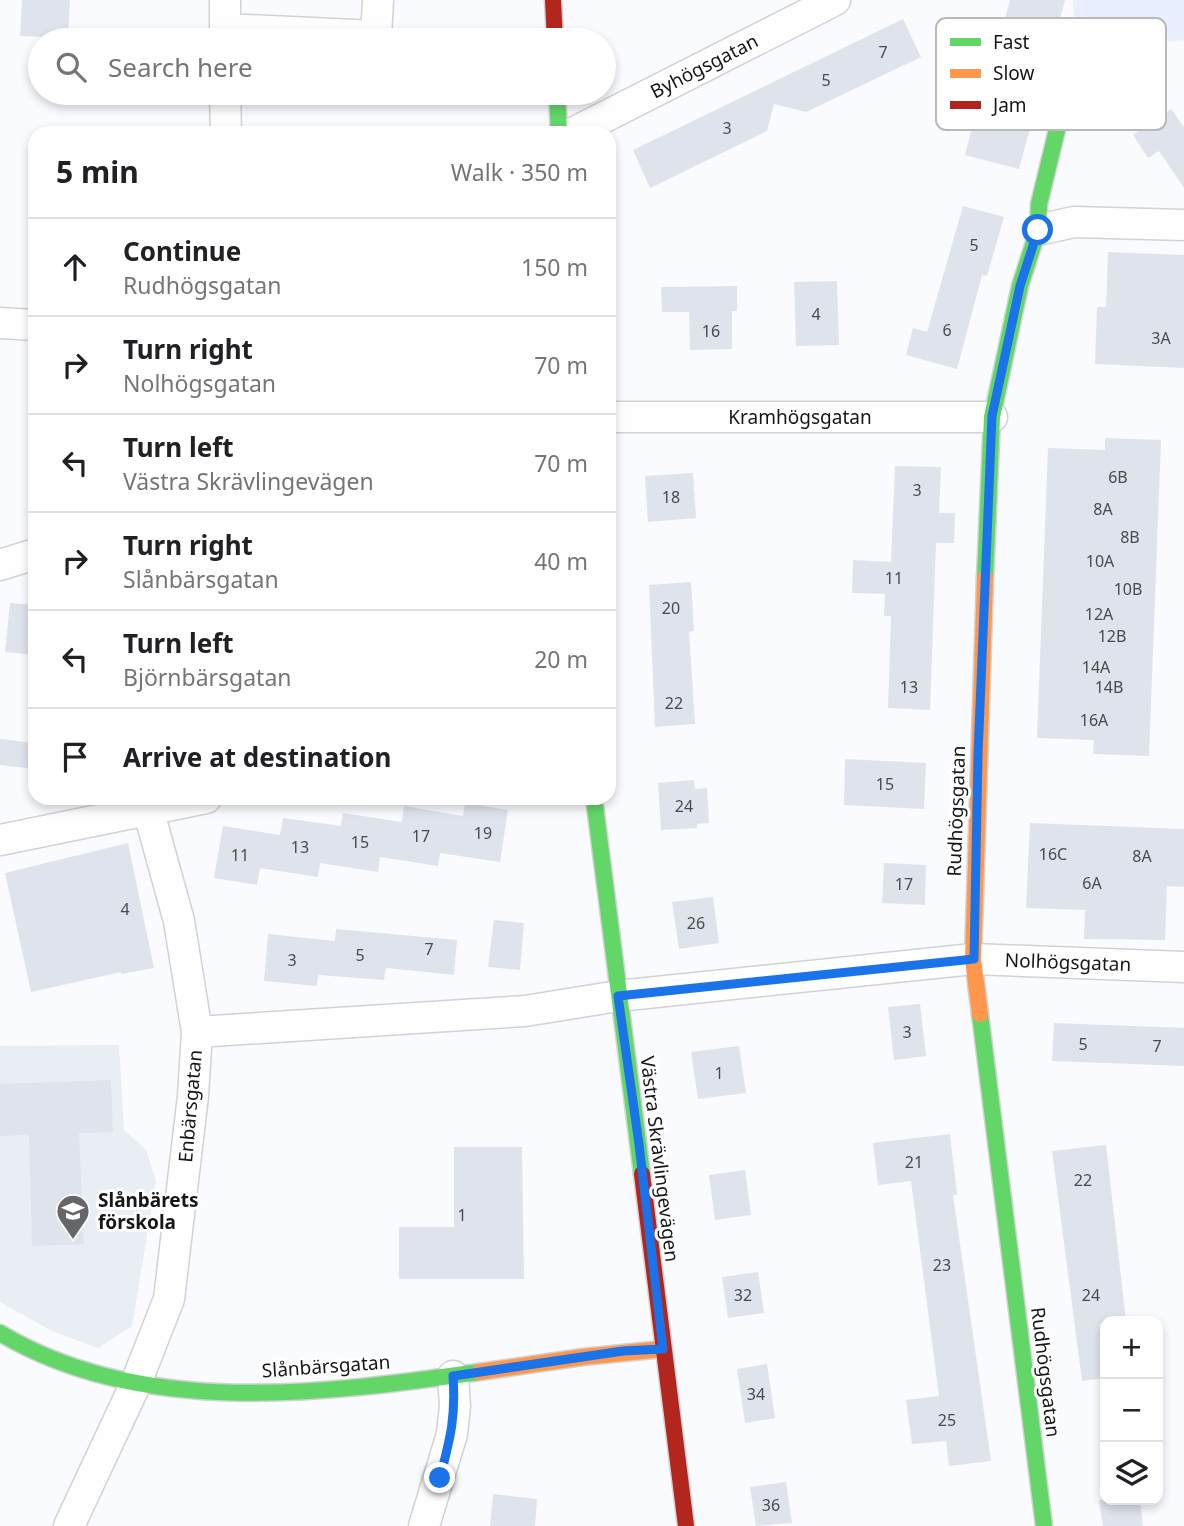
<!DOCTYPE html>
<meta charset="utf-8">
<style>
body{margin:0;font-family:"Noto Sans",sans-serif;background:#f6f6f6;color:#202124}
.controls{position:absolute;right:21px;bottom:21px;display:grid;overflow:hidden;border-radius:14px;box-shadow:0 4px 10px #0003}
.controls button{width:63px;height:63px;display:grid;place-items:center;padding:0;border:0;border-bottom:2px solid #e0e0e0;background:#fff;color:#202124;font:35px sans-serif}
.stop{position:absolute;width:21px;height:21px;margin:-16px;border:5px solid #1a73e8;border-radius:50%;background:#fff}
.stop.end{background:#1a73e8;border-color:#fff;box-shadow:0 2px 7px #0008}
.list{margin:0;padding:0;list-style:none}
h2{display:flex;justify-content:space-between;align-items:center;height:91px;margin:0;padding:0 28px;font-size:30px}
h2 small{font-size:23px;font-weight:400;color:#757577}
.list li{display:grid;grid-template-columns:46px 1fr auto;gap:21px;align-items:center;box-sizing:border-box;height:98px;padding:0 28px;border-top:2px solid #e0e0e0}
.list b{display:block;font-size:26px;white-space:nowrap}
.list p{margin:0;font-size:23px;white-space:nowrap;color:#757577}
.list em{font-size:23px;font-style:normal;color:#757577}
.icon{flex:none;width:38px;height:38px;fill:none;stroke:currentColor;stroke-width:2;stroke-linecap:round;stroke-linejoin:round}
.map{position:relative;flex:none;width:1184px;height:1526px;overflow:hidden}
.search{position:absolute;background:#fff;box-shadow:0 4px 10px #0003;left:28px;top:28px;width:588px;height:77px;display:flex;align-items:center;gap:18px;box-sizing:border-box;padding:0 24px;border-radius:38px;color:#757577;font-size:26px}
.panel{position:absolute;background:#fff;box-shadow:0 4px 10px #0003;left:28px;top:126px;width:588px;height:679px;border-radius:21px}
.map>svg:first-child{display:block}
.built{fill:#e9edf4}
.green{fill:#eaefff}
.building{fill:#dfe3ec}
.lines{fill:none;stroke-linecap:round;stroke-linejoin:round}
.street-casing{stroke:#d1d2d4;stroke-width:33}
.fast-casing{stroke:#d1d2d4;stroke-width:19}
.slow-casing{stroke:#d1d2d4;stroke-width:19}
.jam-casing{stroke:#d1d2d4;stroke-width:19}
.street{stroke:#fefeff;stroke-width:30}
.fast{stroke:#63d668;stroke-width:16}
.slow{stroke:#ff974d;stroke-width:16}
.jam{stroke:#b3261e;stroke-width:16}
.route{stroke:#1a73e8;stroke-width:9}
.labels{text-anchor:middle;stroke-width:6;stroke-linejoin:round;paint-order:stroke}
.number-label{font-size:16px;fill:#484a4d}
.street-label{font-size:19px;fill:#151617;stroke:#fff}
.poi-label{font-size:19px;font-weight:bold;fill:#151617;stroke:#fff;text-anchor:start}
.key{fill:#fff;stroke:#b9b9b9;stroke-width:2}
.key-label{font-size:19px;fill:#151617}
</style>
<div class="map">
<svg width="1184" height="1526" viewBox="0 0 1184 1526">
<rect width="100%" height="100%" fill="#f9fbfe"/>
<path class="built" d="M 119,1045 L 124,1130 L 146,1150 L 156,1181 L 132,1326 L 98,1348 L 52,1331 L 0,1302 L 0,1046 Z"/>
<path class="green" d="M 1073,0 L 1184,0 L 1184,40 L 1148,43 L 1106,79 L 1078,94 Z"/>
<path class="building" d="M 22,0 L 70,0 L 68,38 L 20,36 Z
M 1010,0 L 1065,0 L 1019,169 L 965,155 L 978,103 L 972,101 L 978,76 L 1000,82 L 1016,25 L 1004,22 Z
M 903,19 L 921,57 L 806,112 L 774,104 L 767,131 L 650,188 L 633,150 Z
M 1171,109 L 1184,127 L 1184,188 L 1159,151 L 1148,158 L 1133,135 Z
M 963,206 L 1004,217 L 987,276 L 982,275 L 957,369 L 906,355 L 913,328 L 927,332 Z
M 1108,252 L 1184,255 L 1184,368 L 1095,364 L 1097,307 L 1106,307 Z
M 837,281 L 839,345 L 796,346 L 794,282 Z
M 737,286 L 737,311 L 732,311 L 732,349 L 690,350 L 689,312 L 662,312 L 661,287 Z
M 1105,438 L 1161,440 L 1149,756 L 1093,754 L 1094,740 L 1037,738 L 1048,448 L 1105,450 Z
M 895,466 L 941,467 L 939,513 L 955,513 L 954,543 L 936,543 L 930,710 L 888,708 L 891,616 L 884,616 L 885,594 L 852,593 L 853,560 L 891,562 Z
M 693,473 L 696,518 L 648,522 L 645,476 Z
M 691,582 L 694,631 L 689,632 L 695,724 L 655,727 L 649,585 Z
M 10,603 L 35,605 L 35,655 L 5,652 Z
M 0,739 L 35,743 L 35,769 L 0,765 Z
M 845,759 L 926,763 L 924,809 L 844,805 Z
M 694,780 L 695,789 L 707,788 L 709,823 L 697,824 L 697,828 L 661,830 L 658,783 Z
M 465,803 L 508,810 L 500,862 L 440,853 L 438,866 L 380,857 L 378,872 L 320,863 L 318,877 L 260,868 L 257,885 L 214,878 L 223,826 L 280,835 L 283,818 L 341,826 L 343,813 L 402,822 L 404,806 L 463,816 Z
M 1030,823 L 1184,829 L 1184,887 L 1167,886 L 1165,940 L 1084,939 L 1085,910 L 1026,908 Z
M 128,843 L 154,968 L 121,974 L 121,972 L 31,992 L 5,873 Z
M 884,863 L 926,865 L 925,905 L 882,903 Z
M 713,897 L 719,943 L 679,949 L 672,902 Z
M 494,920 L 524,923 L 520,970 L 488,967 Z
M 336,929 L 457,940 L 454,975 L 386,968 L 384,980 L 318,975 L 317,986 L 264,981 L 268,934 L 335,941 Z
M 920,1004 L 926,1056 L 894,1060 L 888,1007 Z
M 1054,1023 L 1184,1028 L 1184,1066 L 1052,1061 Z
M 739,1046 L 746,1093 L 698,1099 L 691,1052 Z
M 111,1080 L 113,1132 L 79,1133 L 84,1244 L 32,1246 L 29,1135 L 0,1136 L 0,1084 Z
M 950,1134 L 957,1195 L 953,1195 L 991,1461 L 949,1466 L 946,1441 L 912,1444 L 906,1400 L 939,1396 L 911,1181 L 878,1185 L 873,1143 Z
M 1106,1145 L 1126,1321 L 1105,1321 L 1105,1378 L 1082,1381 L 1052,1151 Z
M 454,1147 L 522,1147 L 524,1279 L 399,1279 L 399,1227 L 454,1227 Z
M 745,1170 L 751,1215 L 715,1220 L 709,1175 Z
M 758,1272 L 764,1313 L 728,1318 L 722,1277 Z
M 767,1364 L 775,1418 L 745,1423 L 737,1369 Z
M 786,1482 L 792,1523 L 756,1526 L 750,1487 Z
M 493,1494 L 537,1499 L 535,1526 L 490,1526 Z
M 1099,1500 L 1140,1500 L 1143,1526 L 1103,1526 Z"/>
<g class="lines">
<defs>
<path id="street" d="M 225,0 L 225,40
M 225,29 L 376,36 L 378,0
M 225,93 L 226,133
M 573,133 L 835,0
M 1038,230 L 1074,222 L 1184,225
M 0,323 L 35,325
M 609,417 L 992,417
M 0,565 L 35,554
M 0,840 L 206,798
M 197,1032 L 525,1011 L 618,996 L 973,959 L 1184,967
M 69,1526 L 136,1383 L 169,1299 L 193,1096 L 197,1032 L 179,921 L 145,798
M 424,1526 L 452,1434 L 455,1406 L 453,1376"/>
<path id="fast" d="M 557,93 L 559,133
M 985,578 L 992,417 L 1020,286 L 1038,230 L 1039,204 L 1064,101
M 594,798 L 642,1174
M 980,1014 L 1044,1526
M 0,1333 C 142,1418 323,1394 479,1372"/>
<path id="slow" d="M 980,1014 L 973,959 L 985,578
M 479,1372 L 583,1357 L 663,1349"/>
<path id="jam" d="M 553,0 L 555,40
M 642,1174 L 686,1526"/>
</defs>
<use href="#street" class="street-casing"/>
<use href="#fast" class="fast-casing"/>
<use href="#slow" class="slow-casing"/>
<use href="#jam" class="jam-casing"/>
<use href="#street" class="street"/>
<use href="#fast" class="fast"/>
<use href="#slow" class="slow"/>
<use href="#jam" class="jam"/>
</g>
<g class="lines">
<path class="route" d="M 440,1478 C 450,1439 456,1418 453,1376 L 623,1351 L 663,1349 L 639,1144 L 618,996 L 974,959 L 978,755 L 992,416 L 1020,286 L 1038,230"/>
</g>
<defs>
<symbol id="school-pin" viewBox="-11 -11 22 30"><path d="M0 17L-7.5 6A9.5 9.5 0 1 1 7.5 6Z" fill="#656668" stroke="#fff"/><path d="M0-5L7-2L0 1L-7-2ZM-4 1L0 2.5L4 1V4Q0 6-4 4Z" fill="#fff"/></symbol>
</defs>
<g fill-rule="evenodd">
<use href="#school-pin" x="54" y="1192" width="38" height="52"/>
</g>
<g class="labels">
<g class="number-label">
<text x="883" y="58">7</text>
<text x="826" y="86">5</text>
<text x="727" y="134">3</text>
<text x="974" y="251">5</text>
<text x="816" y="320">4</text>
<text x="947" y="336">6</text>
<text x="711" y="337">16</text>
<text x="1161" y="344">3A</text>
<text x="1118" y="483">6B</text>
<text x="917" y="496">3</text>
<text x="671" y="503">18</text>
<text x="1103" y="515">8A</text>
<text x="1130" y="543">8B</text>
<text x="1100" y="567">10A</text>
<text x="894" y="584">11</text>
<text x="1128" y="595">10B</text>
<text x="671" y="614">20</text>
<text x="1099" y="620">12A</text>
<text x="1112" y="642">12B</text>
<text x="1096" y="673">14A</text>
<text x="909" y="693">13</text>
<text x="1109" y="693">14B</text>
<text x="674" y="709">22</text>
<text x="1094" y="726">16A</text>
<text x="885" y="790">15</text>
<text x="684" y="812">24</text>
<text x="483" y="839">19</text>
<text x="421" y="842">17</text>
<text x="360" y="848">15</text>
<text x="300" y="853">13</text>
<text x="1053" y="860">16C</text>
<text x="240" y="861">11</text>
<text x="1142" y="862">8A</text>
<text x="1092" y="889">6A</text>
<text x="904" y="890">17</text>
<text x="125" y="915">4</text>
<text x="696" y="929">26</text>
<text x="429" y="955">7</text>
<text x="360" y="961">5</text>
<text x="292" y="966">3</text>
<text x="907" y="1038">3</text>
<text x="1083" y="1050">5</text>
<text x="1157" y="1052">7</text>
<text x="719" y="1079">1</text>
<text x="914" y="1168">21</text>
<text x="1083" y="1186">22</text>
<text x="462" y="1221">1</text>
<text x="942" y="1271">23</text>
<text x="743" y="1301">32</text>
<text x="1091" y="1301">24</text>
<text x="756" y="1400">34</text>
<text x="947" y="1426">25</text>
<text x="771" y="1511">36</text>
</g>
<g class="street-label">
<text transform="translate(704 66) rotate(-27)" y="7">Byhögsgatan</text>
<text x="800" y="424">Kramhögsgatan</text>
<text transform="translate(956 811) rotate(-88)" y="7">Rudhögsgatan</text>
<text transform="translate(1068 962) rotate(2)" y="7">Nolhögsgatan</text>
<text transform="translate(190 1106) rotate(-85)" y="7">Enbärsgatan</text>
<text transform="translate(660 1159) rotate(83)" y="7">Västra Skrävlingevägen</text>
<text transform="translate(326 1366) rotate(-4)" y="7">Slånbärsgatan</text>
<text transform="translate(1046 1372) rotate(83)" y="7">Rudhögsgatan</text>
</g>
<g class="poi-label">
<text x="98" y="1207">Slånbärets<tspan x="98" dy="22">förskola</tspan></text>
</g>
</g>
<rect x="936" y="18" width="230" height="112" rx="10" class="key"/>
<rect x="950" y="38" width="31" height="8" fill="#63d668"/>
<rect x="950" y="69" width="31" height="9" fill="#ff974d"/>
<rect x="950" y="101" width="31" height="8" fill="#b3261e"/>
<g class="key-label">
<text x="993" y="49">Fast</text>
<text x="993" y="80">Slow</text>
<text x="993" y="112">Jam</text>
</g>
</svg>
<div class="controls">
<button>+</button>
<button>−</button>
<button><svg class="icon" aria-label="layers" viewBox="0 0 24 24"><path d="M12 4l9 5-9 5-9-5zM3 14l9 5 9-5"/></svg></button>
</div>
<div class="stop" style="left:1038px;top:230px"></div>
<div class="stop end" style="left:440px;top:1478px"></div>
<div class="search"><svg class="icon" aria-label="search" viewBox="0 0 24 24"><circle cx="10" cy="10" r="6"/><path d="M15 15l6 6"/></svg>Search here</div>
<section class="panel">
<h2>5 min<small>Walk · 350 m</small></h2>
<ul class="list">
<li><svg class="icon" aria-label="ahead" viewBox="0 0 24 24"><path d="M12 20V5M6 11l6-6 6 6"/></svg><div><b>Continue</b><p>Rudhögsgatan</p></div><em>150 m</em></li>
<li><svg class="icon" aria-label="right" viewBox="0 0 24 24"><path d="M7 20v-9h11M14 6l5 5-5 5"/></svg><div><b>Turn right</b><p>Nolhögsgatan</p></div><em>70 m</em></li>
<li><svg class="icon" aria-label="left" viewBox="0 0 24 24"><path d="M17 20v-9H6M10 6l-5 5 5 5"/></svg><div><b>Turn left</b><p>Västra Skrävlingevägen</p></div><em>70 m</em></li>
<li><svg class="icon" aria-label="right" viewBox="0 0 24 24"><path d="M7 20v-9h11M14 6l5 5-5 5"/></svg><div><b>Turn right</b><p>Slånbärsgatan</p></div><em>40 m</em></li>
<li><svg class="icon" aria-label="left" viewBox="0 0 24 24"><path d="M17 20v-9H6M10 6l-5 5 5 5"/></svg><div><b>Turn left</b><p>Björnbärsgatan</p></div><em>20 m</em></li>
<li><svg class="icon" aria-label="arrive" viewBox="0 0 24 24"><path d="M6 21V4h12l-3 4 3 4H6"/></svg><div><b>Arrive at destination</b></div></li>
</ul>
</section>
</div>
